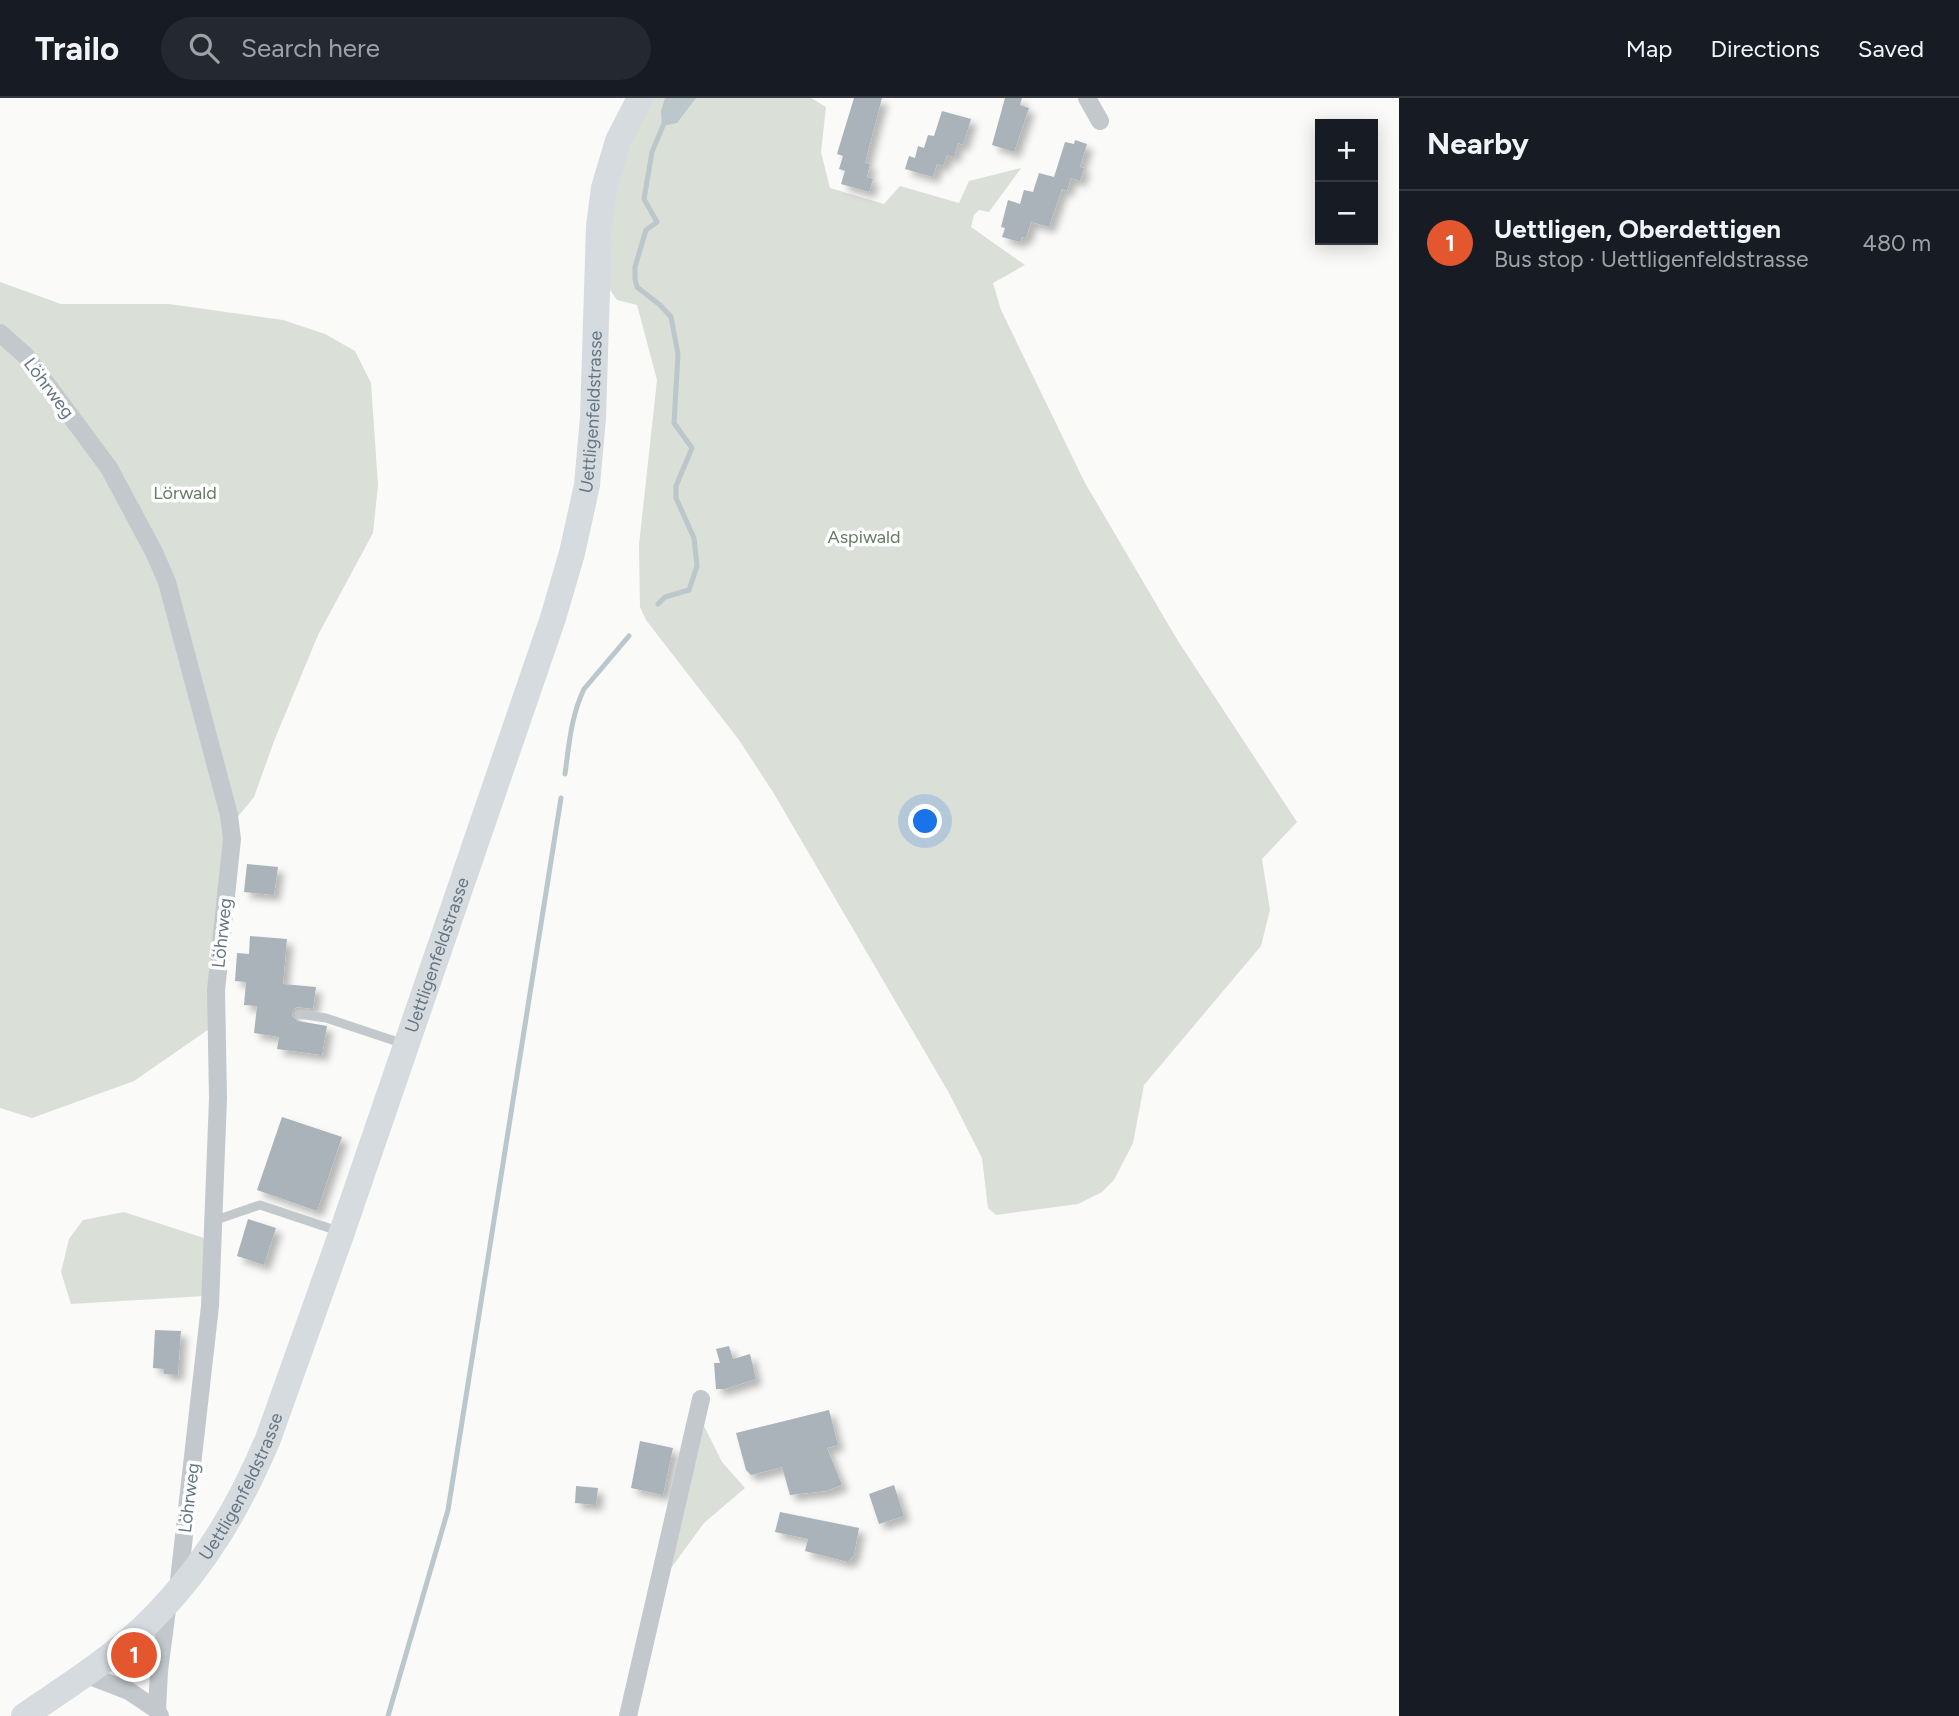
<!DOCTYPE html>
<meta charset="utf-8">
<style>
body{margin:0;font-family:Figtree,sans-serif;background:#242831;color:#f1f3f6}
.controls{position:absolute;right:21px;top:21px;display:grid;overflow:hidden;border-radius:0px;box-shadow:0 4px 18px #0003}
.controls button{width:63px;height:63px;display:grid;place-items:center;padding:0;border:0;border-bottom:2px solid #363941;background:#171b24;color:#f1f3f6;font:35px sans-serif}
.you{position:absolute;left:926px;top:724px;width:24px;height:24px;margin:-18px;border:5px solid #fff;border-radius:50%;background:#1a73e8;box-shadow:0 0 0 10px #1a73e833}
.badge{display:grid;place-items:center;width:46px;height:46px;border-radius:50%;background:#e4572e;color:#fff;font-size:23px;font-weight:700}
.pin{position:absolute;translate:-50% -50%;border:4px solid #fff;box-shadow:0 2px 7px #0006}
.list{margin:0;padding:0;list-style:none}
h2{display:flex;justify-content:space-between;align-items:center;height:91px;margin:0;padding:0 28px;font-size:30px}
h2 small{font-size:23px;font-weight:400;color:#9ea1a6}
.list li{display:grid;grid-template-columns:46px 1fr auto;gap:21px;align-items:center;box-sizing:border-box;height:105px;padding:0 28px;border-top:2px solid #363941}
.list b{display:block;font-size:26px;white-space:nowrap}
.list p{margin:0;font-size:23px;white-space:nowrap;color:#9ea1a6}
.list em{font-size:23px;font-style:normal;color:#9ea1a6}
.icon{flex:none;width:38px;height:38px;fill:none;stroke:currentColor;stroke-width:2;stroke-linecap:round;stroke-linejoin:round}
.map{position:relative;flex:none;width:1399px;height:1618px;overflow:hidden}
header{display:flex;align-items:center;gap:42px;box-sizing:border-box;height:98px;padding:0 35px;background:#171b24;border-bottom:2px solid #363941}
header strong{font-size:33px}
nav{display:flex;gap:38px;margin-inline-start:auto;font-size:24px}
.search{width:490px;height:63px;background:#242831;display:flex;align-items:center;gap:18px;box-sizing:border-box;padding:0 24px;border-radius:38px;color:#9ea1a6;font-size:26px}
main{display:flex}
aside{flex:1;background:#171b24}
.map>svg:first-child{display:block}
.green{fill:#dadfd7}
.water{fill:#bbc7cb}
.lines{fill:none;stroke-linecap:round;stroke-linejoin:round}
.stream{stroke:#bbc7cb;stroke-width:5}
.building{fill:#aab3b9;filter:url(#shadow)}
.service{stroke:#c3c8cc;stroke-width:9}
.minor{stroke:#c3c8cc;stroke-width:18}
.secondary{stroke:#d6dbdf;stroke-width:26}
.labels{text-anchor:middle;stroke-width:7;stroke-linejoin:round;paint-order:stroke}
.street-label{font-size:18px;fill:#657683;stroke:#fff}
.park-label{font-size:18px;fill:#687a64;stroke:#fff}
</style>
<header>
<strong>Trailo</strong>
<div class="search"><svg class="icon" aria-label="search" viewBox="0 0 24 24"><circle cx="10" cy="10" r="6"/><path d="M15 15l6 6"/></svg>Search here</div>
<nav><a>Map</a><a>Directions</a><a>Saved</a></nav>
</header>
<main>
<div class="map">
<svg width="1399" height="1618" viewBox="0 0 1399 1618">
<defs>
<filter id="shadow"><feDropShadow dx="6" dy="6" stdDeviation="3.5" flood-color="#0004"/></filter>
</defs>
<rect width="100%" height="100%" fill="#fafaf8"/>
<path class="green" d="M 649,0 L 811,0 L 826,9 L 821,54 L 830,90 L 884,106 L 900,88 L 959,105 L 969,83 L 1021,70 L 989,114 L 979,112 L 974,117 L 971,129 L 1025,167 L 993,185 L 1001,212 L 1085,385 L 1178,543 L 1297,724 L 1262,761 L 1270,812 L 1261,848 L 1144,987 L 1133,1045 L 1114,1082 L 1102,1094 L 1078,1106 L 996,1117 L 988,1110 L 982,1060 L 949,995 L 773,694 L 739,642 L 646,522 L 640,509 L 639,447 L 657,282 L 637,207 L 617,202 L 608,189 L 615,78 Z
M 0,184 L 61,206 L 169,206 L 283,222 L 325,236 L 355,253 L 371,285 L 378,387 L 373,435 L 318,537 L 274,643 L 254,699 L 236,721 L 212,929 L 134,983 L 32,1020 L 0,1010 Z
M 124,1114 L 207,1141 L 205,1198 L 71,1206 L 61,1174 L 69,1141 L 83,1122 Z
M 700,1320 L 722,1364 L 745,1390 L 704,1425 L 666,1477 Z"/>
<path class="water" d="M 665,0 L 696,0 L 677,25 L 662,28 L 661,13 Z"/>
<g class="lines">
<path class="stream" d="M 658,506 L 665,499 L 689,492 L 697,468 L 694,440 L 676,400 L 676,388 L 692,350 L 674,325 L 678,256 L 671,219 L 660,207 L 637,189 L 635,181 L 635,169 L 646,132 L 657,124 L 644,101 L 652,54 L 665,23
M 565,676 C 569,647 571,618 584,591 L 629,538
M 388,1618 L 448,1412 L 561,700"/>
</g>
<path class="building" d="M 854,0 L 882,0 L 865,65 L 870,66 L 867,79 L 873,81 L 869,94 L 841,86 L 845,73 L 839,71 L 843,58 L 837,56 Z
M 1005,0 L 1022,0 L 1020,7 L 1029,10 L 1014,54 L 992,47 Z
M 942,13 L 971,21 L 963,47 L 958,45 L 954,59 L 947,57 L 943,68 L 937,66 L 933,79 L 905,71 L 909,58 L 915,60 L 918,48 L 924,50 L 928,37 L 934,38 Z
M 1075,42 L 1087,46 L 1080,69 L 1084,70 L 1080,83 L 1071,80 L 1067,93 L 1062,91 L 1049,129 L 1031,124 L 1026,140 L 1022,139 L 1020,144 L 1002,139 L 1005,130 L 1001,129 L 1008,102 L 1020,106 L 1024,92 L 1033,94 L 1039,75 L 1054,79 L 1065,44 L 1074,46 Z
M 247,766 L 278,769 L 274,797 L 244,794 Z
M 250,838 L 287,841 L 283,886 L 316,889 L 313,911 L 297,909 L 293,912 L 292,918 L 298,923 L 327,928 L 322,957 L 277,951 L 279,939 L 254,935 L 257,908 L 244,907 L 246,884 L 235,883 L 237,855 L 249,856 Z
M 282,1019 L 342,1039 L 317,1113 L 257,1092 Z
M 248,1121 L 276,1130 L 264,1167 L 237,1158 Z
M 155,1232 L 181,1233 L 178,1277 L 164,1276 L 164,1271 L 153,1270 Z
M 729,1248 L 733,1261 L 750,1256 L 756,1281 L 725,1291 L 716,1291 L 714,1265 L 720,1265 L 716,1251 Z
M 829,1312 L 838,1347 L 827,1350 L 842,1387 L 826,1393 L 790,1397 L 782,1369 L 751,1377 L 746,1372 L 736,1335 Z
M 640,1343 L 673,1350 L 663,1397 L 631,1390 Z
M 894,1387 L 904,1418 L 879,1426 L 869,1396 Z
M 576,1388 L 598,1390 L 596,1407 L 575,1405 Z
M 780,1414 L 859,1430 L 854,1457 L 848,1464 L 805,1453 L 808,1441 L 775,1434 Z"/>
<g class="lines">
<path class="service" d="M 299,916 L 326,920 L 404,946
M 213,1123 L 260,1107 L 341,1134"/>
<path class="minor" d="M 1087,0 L 1100,23
M 0,235 L 26,258 L 109,370 L 154,454 L 167,484 L 229,717 L 232,741 L 216,892 L 218,1000 L 210,1208 L 178,1491
M 85,1576 L 129,1593 L 157,1612
M 160,1618 L 157,1612 L 159,1573 L 168,1504
M 628,1618 L 701,1301"/>
<path class="secondary" id="s1" d="M 24,1618 C 69,1587 118,1557 156,1517 C 206,1466 240,1407 268,1341 L 342,1134 L 553,520 L 572,455 L 587,387 L 593,320 L 599,128 L 604,90 L 618,43 L 640,0"/>
</g>
<g class="labels">
<g class="street-label">
<text transform="translate(49 290) rotate(53)" y="6">Löhrweg</text>
<text dy="6" stroke="none"><textPath href="#s1" startOffset="1456">Uettligenfeldstrasse</textPath></text>
<text transform="translate(222 835) rotate(-84)" y="6">Löhrweg</text>
<text dy="6" stroke="none"><textPath href="#s1" startOffset="889">Uettligenfeldstrasse</textPath></text>
<text dy="6" stroke="none"><textPath href="#s1" startOffset="322">Uettligenfeldstrasse</textPath></text>
<text transform="translate(189 1400) rotate(-83)" y="6">Löhrweg</text>
</g>
<g class="park-label">
<text x="185" y="401">Lörwald</text>
<text x="864" y="445">Aspiwald</text>
</g>
</g>
</svg>
<div class="controls">
<button>+</button>
<button>−</button>
</div>
<div class="you"></div>
<div class="pin badge" style="left:134px;top:1557px">1</div>
</div>
<aside>
<h2>Nearby<small></small></h2>
<ul class="list">
<li><span class="badge">1</span><div><b>Uettligen, Oberdettigen</b><p>Bus stop · Uettligenfeldstrasse</p></div><em>480 m</em></li>
</ul>
</aside>
</main>
